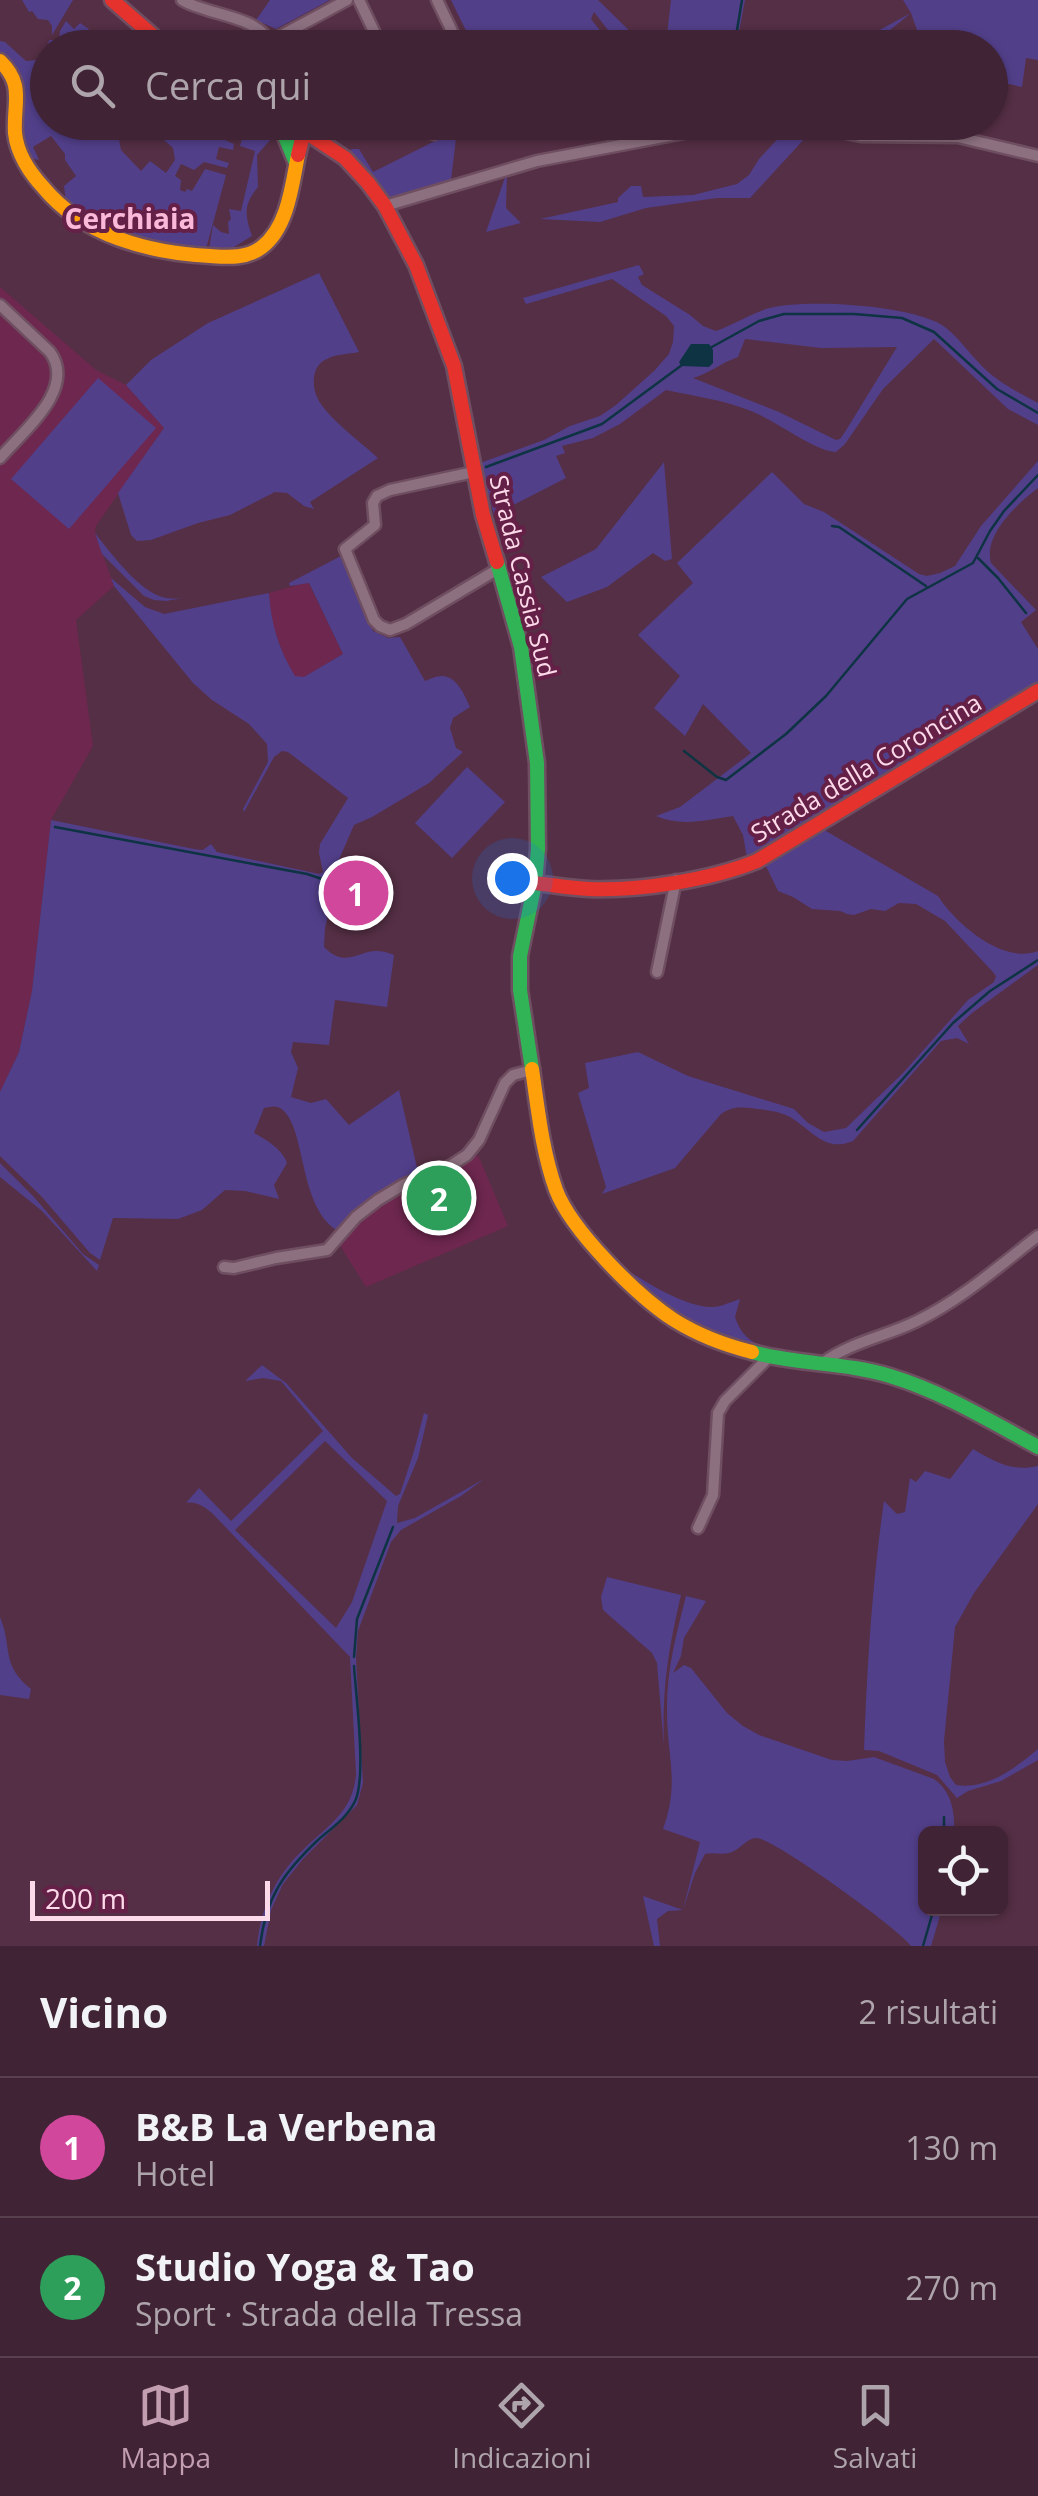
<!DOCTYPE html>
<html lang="it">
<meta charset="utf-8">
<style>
body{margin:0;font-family:"Open Sans",sans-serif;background:#4b2f40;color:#f1f3f6}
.controls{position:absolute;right:30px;bottom:30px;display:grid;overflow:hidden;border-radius:15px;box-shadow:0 2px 8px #0004}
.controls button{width:90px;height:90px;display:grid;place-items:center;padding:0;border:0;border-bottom:2px solid #59404f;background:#402334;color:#f1f3f6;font:50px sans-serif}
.scale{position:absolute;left:30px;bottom:25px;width:240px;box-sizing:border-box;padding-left:10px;border:5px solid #fddaea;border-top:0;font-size:28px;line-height:35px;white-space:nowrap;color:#fddaea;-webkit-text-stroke:8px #642047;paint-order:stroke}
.you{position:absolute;left:512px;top:878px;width:35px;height:35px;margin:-25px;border:8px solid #fff;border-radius:50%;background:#1a73e8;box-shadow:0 0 0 15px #1a73e833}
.badge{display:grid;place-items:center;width:65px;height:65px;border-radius:50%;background:#c29eb0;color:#fff;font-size:32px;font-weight:700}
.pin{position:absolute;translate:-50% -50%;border:5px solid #fff;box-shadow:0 2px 10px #0006}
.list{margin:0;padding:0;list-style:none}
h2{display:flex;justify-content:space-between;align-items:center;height:130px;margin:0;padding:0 40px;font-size:42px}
h2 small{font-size:32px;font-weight:400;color:#aea4ac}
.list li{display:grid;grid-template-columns:65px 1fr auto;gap:30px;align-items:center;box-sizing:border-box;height:140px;padding:0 40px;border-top:2px solid #59404f}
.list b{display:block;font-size:38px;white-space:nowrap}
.list p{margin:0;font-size:32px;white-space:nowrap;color:#aea4ac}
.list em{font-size:32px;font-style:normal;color:#aea4ac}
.icon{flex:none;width:55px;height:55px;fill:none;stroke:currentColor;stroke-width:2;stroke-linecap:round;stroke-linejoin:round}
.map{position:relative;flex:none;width:1038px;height:1946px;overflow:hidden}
.search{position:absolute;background:#402334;box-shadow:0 2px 8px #0004;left:30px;right:30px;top:30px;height:110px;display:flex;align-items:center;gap:25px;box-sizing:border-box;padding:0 35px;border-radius:55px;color:#aea4ac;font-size:38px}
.sheet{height:410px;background:#402334}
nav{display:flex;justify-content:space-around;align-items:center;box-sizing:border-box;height:140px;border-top:2px solid #59404f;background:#402334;font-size:28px;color:#aea4ac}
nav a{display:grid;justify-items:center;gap:5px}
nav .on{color:#c29eb0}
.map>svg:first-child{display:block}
.built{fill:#6e274f}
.green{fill:#523f8a;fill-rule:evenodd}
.water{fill:#0e3343}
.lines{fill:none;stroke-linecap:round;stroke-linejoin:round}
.stream{stroke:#0e3343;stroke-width:2.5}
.street-casing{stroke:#6e4e60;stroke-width:15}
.fast-casing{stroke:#6e4e60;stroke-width:19}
.slow-casing{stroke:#6e4e60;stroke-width:19}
.jam-casing{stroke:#6e4e60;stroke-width:19}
.street{stroke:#8c707f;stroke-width:10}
.fast{stroke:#30b455;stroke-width:14}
.slow{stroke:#ff9f0a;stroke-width:14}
.jam{stroke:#e5322d;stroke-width:14}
.labels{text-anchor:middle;stroke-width:8;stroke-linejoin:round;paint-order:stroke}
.street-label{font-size:25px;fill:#fddaea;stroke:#642047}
.neighbourhood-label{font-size:28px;font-weight:bold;fill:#fbb9d9;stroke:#642047}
</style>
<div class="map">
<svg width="1038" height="1946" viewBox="0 0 1038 1946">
<rect width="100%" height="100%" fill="#552f45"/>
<path class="built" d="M 0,287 L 96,370 L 126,385 L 164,428 L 96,526 L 95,533 L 114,586 L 76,620 L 93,746 L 51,820 L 32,991 L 19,1052 L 0,1092 Z
M 308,582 L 343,654 L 304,677 L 295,677 L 285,659 L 271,621 L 269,593 Z
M 478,1155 L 508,1226 L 366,1287 L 334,1236 L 350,1215 L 379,1194 L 418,1172 L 420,1182 L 452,1169 Z"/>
<path class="green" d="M 22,0 L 73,0 L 52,35 L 52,26 L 48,20 L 38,19 L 32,11 L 29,12 Z
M 270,0 L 330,0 L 276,29 L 256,20 Z
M 451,0 L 598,0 L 646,47 L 621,47 L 594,12 L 591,19 L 613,47 L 474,47 Z
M 671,0 L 745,0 L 739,32 L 667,35 Z
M 903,0 L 1038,0 L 1038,60 L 1026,58 L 1022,87 L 991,80 L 990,48 L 923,47 L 911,13 L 869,47 L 848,47 L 911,13 Z
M 66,21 L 74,29 L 80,23 L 89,29 L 85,34 L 89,38 L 97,30 L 105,37 L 95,47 L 48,47 L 49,40 L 59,40 L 60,31 Z
M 0,41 L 5,42 L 26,61 L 47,59 L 48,122 L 133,123 L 119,139 L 121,150 L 141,171 L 150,161 L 166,173 L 175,160 L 173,148 L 155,132 L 146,133 L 142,123 L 177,123 L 195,131 L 213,133 L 215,127 L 209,125 L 210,123 L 239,123 L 235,137 L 227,134 L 225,140 L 234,144 L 233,150 L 219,147 L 216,159 L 229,163 L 227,168 L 204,162 L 194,170 L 181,164 L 175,176 L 181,180 L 180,190 L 185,192 L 187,189 L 192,191 L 205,169 L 226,175 L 206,249 C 149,249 114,229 66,202 L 64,186 L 76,176 L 65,160 L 65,154 L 51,136 L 33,147 L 39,160 L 30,158 L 21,138 L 23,96 L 0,56 Z
M 244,123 L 274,123 L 278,131 L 257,155 L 258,187 C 243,205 245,215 252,236 L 229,250 L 209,249 L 213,225 L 221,232 L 229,234 L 228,222 L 231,219 L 229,209 L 241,211 L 255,151 L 240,146 L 243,135 Z
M 583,123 L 663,123 L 663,132 L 610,143 L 605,127 L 586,129 Z
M 457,130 L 451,180 L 389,199 L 365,168 L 348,152 L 352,149 L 359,149 L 373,172 Z
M 784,132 L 806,137 L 750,198 L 717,198 L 646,208 L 600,222 L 540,219 L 618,202 L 618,198 L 631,186 L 641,186 L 643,197 L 693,195 L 737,184 L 749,175 L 759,159 Z
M 507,172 L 506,208 L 521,223 L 486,232 Z
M 639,265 L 644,274 L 638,277 L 642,285 L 690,315 L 703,326 L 716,331 C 733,325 749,315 766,309 C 802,298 910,305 942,325 C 957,335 968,352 980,364 C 996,381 1017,392 1038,403 L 1038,425 L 1008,409 L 934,339 L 883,389 L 845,444 L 836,452 C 814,451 775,420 751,411 C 724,400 694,396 666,390 L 620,424 L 593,438 L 562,446 L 565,453 L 556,456 L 566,478 L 494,515 L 480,463 L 544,440 L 570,426 L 600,416 L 616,405 L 655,370 L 669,354 L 673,342 L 674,326 L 666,316 L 612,279 L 526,304 L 523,298 ZM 745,339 L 821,348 L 897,347 L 845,432 L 840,439 L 836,440 L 779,412 L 693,378 C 710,373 721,363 738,357 Z
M 319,273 L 359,352 C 349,354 336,354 327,359 C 311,365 311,388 319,401 C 331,421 361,442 378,458 L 310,502 L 314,509 L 304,506 L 287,493 L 275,492 L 230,515 L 198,523 L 151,540 L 137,541 L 131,535 L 118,493 L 164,428 L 126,385 L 151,360 L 208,323 Z
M 98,378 L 156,428 L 69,529 L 11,479 Z
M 1038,461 L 1038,488 C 1018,503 983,535 991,563 L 1036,610 L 1021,622 L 1038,649 L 1038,688 L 961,732 L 957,727 L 840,806 L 759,854 L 747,858 L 743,835 L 733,816 C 706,820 681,827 656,816 L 680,807 L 751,753 L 703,704 L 685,736 L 654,708 L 680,676 L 638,635 L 693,583 L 677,563 L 772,472 L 804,504 L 824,512 L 919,574 L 927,576 L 940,573 L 955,566 L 981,526 Z
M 664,462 L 672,559 L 665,561 L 653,553 L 607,587 L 567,602 L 541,577 L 596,549 Z
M 95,533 C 111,553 135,586 159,596 C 167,599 175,599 183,598 L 166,601 L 154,600 L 144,596 L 102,554 Z
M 341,556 L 373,631 L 388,638 L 400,637 L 425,681 C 430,679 436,676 442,676 C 457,676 465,696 470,707 L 453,718 L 450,728 L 456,748 L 463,752 L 429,783 L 372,817 L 354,825 L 334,871 L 335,887 L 325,928 L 324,947 C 351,974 361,940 394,955 L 387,1007 L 335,1000 L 329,1045 L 293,1042 L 291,1052 L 298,1068 L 291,1097 L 311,1103 L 326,1099 L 349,1125 L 399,1090 L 418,1172 C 388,1187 359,1204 338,1231 C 297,1207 307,1124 280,1108 C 273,1105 271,1107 264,1108 L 254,1133 C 266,1139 283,1150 287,1163 L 274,1185 L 279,1199 L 245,1191 L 225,1190 L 202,1210 L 178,1219 L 113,1218 L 100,1260 L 90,1253 L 42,1197 L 0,1156 L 0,1092 L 19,1052 L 32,991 L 51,820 L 194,849 L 203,850 L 211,844 L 217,852 L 319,874 L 323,872 L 319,853 L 320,844 L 348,798 L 288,752 L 282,751 L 274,757 L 244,812 L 243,809 L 268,762 L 267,744 L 249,724 L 212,700 L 193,683 L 114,586 L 111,578 L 145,607 L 164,614 L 269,593 C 271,624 279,650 295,676 L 304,677 L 343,654 L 309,583 L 290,586 L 289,583 Z
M 467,767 L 505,802 L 452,858 L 415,823 Z
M 819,827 L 938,896 C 955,923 1003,965 1038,951 L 1038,965 L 972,1013 L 958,1026 L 969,1044 L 957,1038 L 941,1041 L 853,1141 C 825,1153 812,1130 790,1117 C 779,1111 764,1110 751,1108 C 739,1107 731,1107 721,1114 L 675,1168 L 602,1194 L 606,1187 L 578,1093 L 589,1088 L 585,1063 L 638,1052 L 688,1076 L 794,1109 L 808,1123 L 824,1132 L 846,1128 L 903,1073 L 968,1000 L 994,982 L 996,976 L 992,971 L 945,921 L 916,904 L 899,903 L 885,911 L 871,909 L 854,915 L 847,914 L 840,911 L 812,909 L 793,897 L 778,891 L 764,862 Z
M 0,1163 L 34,1197 L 83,1254 L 99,1265 L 97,1271 L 42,1211 L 0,1177 Z
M 613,1261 C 638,1277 679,1305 709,1307 C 720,1308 730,1302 740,1299 L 735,1317 C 743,1340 755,1345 778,1349 L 777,1353 L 717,1337 L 676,1314 Z
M 262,1365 L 286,1383 L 352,1458 L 396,1496 L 400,1494 L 414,1451 L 424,1413 L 428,1415 L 418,1458 L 398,1506 L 397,1523 L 415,1518 L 484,1479 L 461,1496 L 401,1530 L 391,1542 L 358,1631 L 356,1658 L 363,1783 L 357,1805 L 303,1859 L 283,1884 L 271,1910 L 264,1946 L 257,1946 C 261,1908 275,1876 304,1849 C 329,1824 353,1812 356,1774 L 350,1657 L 212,1513 C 204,1507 197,1501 186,1503 L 199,1488 L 231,1521 L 323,1431 L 281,1381 L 263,1378 L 245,1381 ZM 325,1441 L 387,1501 L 352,1602 L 336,1628 L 235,1530 Z
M 973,1449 C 995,1462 1012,1472 1038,1466 L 1038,1504 L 974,1593 L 955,1627 L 944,1741 L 945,1762 L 950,1777 L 956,1785 C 987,1790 1015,1768 1038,1749 L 1038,1760 L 1001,1781 L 968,1791 L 957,1798 L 937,1775 L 879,1751 L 864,1750 C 867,1667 872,1584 884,1501 L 897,1514 L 905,1512 L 910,1478 L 916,1482 L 925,1471 L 950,1479 Z
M 607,1577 L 681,1595 C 668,1651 662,1689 664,1747 L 657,1663 L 652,1653 L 603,1610 L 601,1597 Z
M 686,1596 L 706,1601 L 684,1638 L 681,1656 L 673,1673 L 684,1665 L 691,1668 L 727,1713 L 743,1726 L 759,1735 L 832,1760 L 847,1761 L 874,1757 L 934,1779 C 952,1792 955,1812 954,1833 L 926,1834 L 926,1908 L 942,1909 L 931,1946 L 911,1946 C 902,1931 771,1836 756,1838 C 745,1839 739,1851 729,1853 C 721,1855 713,1852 705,1854 L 695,1873 L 683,1910 L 668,1911 L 657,1919 L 660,1946 L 654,1946 L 643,1896 L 683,1910 L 700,1842 L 663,1829 C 680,1782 667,1758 667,1712 C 666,1673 676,1635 686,1596 Z
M 0,1617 C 13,1648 0,1664 31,1689 L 29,1699 L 0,1695 Z"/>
<path class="water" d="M 691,344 L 709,344 L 713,350 L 713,363 L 709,367 L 681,366 L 679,362 Z"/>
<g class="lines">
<path class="stream" d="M 734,48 L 742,0
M 710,348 L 759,321 L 784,314 L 854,314 L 902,318 L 934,332 L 997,389 L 1038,413
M 486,467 L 602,424 L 682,365
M 832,526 L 839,527 L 926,586
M 978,558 L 998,578 L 1026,613
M 684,751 L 717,777 L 726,780 L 786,734 L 826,696 L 907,599 L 973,563 L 990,531 L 1004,511 L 1038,475
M 55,827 L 307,874 L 328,881
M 857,1130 L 953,1023 L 990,991 L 1038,960
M 354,1657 L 357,1619 L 393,1527
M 944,1834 L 944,1817
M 260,1946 C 266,1897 283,1873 319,1839 C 332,1828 349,1816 356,1799 C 366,1772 356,1697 354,1666
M 923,1946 L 934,1908"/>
<defs>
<path id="street" d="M 182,0 C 206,15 255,15 269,41
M 359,0 L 382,48
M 437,0 L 460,48
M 258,48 L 347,0
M 331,122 L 332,125 L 339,122
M 419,122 L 425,131 L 434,134 L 460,122
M 791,122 L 861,136 L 958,137 L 1038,156
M 385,206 L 537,161 L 742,122
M 0,305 L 50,352 C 77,389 23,431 0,458
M 474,472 L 390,490 L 377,496 L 373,503 L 375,525 L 345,549 L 374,620 L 380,626 L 390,630 L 406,624 L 498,569
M 657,972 L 676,880
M 224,1267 L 234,1268 L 276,1258 L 327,1250 L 356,1217 L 378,1200 L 403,1185 L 450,1166 L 467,1155 L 479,1140 L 505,1083 L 513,1075 L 532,1070
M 824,1362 C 851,1342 887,1336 917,1321 C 961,1300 999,1266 1038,1236
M 698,1528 L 713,1495 L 718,1413 L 725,1401 L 769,1357"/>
<path id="fast" d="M 279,122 L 296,163
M 288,122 L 304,131
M 497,562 L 521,647 L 537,763 L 538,849 L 535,883 L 520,956 L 520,990 L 532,1069
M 752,1352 C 797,1365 845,1362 890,1376 C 943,1392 990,1421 1038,1447"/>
<path id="slow" d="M 0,61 C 25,85 13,103 15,133 C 17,153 30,173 43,187 C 83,236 150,253 210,256 C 227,257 247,259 262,247 C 288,227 292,185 298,155
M 532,1069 C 538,1109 542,1151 556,1190 C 571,1230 637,1296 674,1320 C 698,1335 724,1345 752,1352"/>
<path id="jam" d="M 112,0 L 167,48
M 298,155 L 304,131 L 345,158 L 368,183 L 385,206 L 416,265 L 454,366 L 483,515 L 497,562
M 535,883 C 553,885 571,888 589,889 C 640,891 710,880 757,861 L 1038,691"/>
</defs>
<use href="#street" class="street-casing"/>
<use href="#fast" class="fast-casing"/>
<use href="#slow" class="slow-casing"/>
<use href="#jam" class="jam-casing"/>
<use href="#street" class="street"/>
<use href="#fast" class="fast"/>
<use href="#slow" class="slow"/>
<use href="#jam" class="jam"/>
</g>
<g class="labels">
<g class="street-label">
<text transform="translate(523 576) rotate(76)" y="9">Strada Cassia Sud</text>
<text transform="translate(866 768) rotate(-31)" y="9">Strada della Coroncina</text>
</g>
<g class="neighbourhood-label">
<text x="130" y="229">Cerchiaia</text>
</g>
</g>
</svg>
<div class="controls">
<button><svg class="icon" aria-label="locate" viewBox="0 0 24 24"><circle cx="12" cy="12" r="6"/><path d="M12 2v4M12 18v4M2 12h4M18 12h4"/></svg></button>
</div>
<div class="scale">200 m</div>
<div class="you"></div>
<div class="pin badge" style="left:356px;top:893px;background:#d1479c">1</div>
<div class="pin badge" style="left:439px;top:1198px;background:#2e9e5b">2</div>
<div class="search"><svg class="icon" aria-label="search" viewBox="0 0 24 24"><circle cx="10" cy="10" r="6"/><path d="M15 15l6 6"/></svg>Cerca qui</div>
</div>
<section class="sheet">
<h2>Vicino<small>2 risultati</small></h2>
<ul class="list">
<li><span class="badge" style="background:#d1479c">1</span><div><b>B&amp;B La Verbena</b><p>Hotel</p></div><em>130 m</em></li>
<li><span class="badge" style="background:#2e9e5b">2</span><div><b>Studio Yoga &amp; Tao</b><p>Sport · Strada della Tressa</p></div><em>270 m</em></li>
</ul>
</section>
<nav>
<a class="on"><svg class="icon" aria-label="map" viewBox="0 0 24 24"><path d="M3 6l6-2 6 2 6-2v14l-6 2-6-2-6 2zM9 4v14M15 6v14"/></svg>Mappa</a>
<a><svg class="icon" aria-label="directions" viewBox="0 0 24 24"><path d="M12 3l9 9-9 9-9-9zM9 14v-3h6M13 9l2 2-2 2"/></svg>Indicazioni</a>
<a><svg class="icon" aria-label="saved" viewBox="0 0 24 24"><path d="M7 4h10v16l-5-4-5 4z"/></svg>Salvati</a>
</nav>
